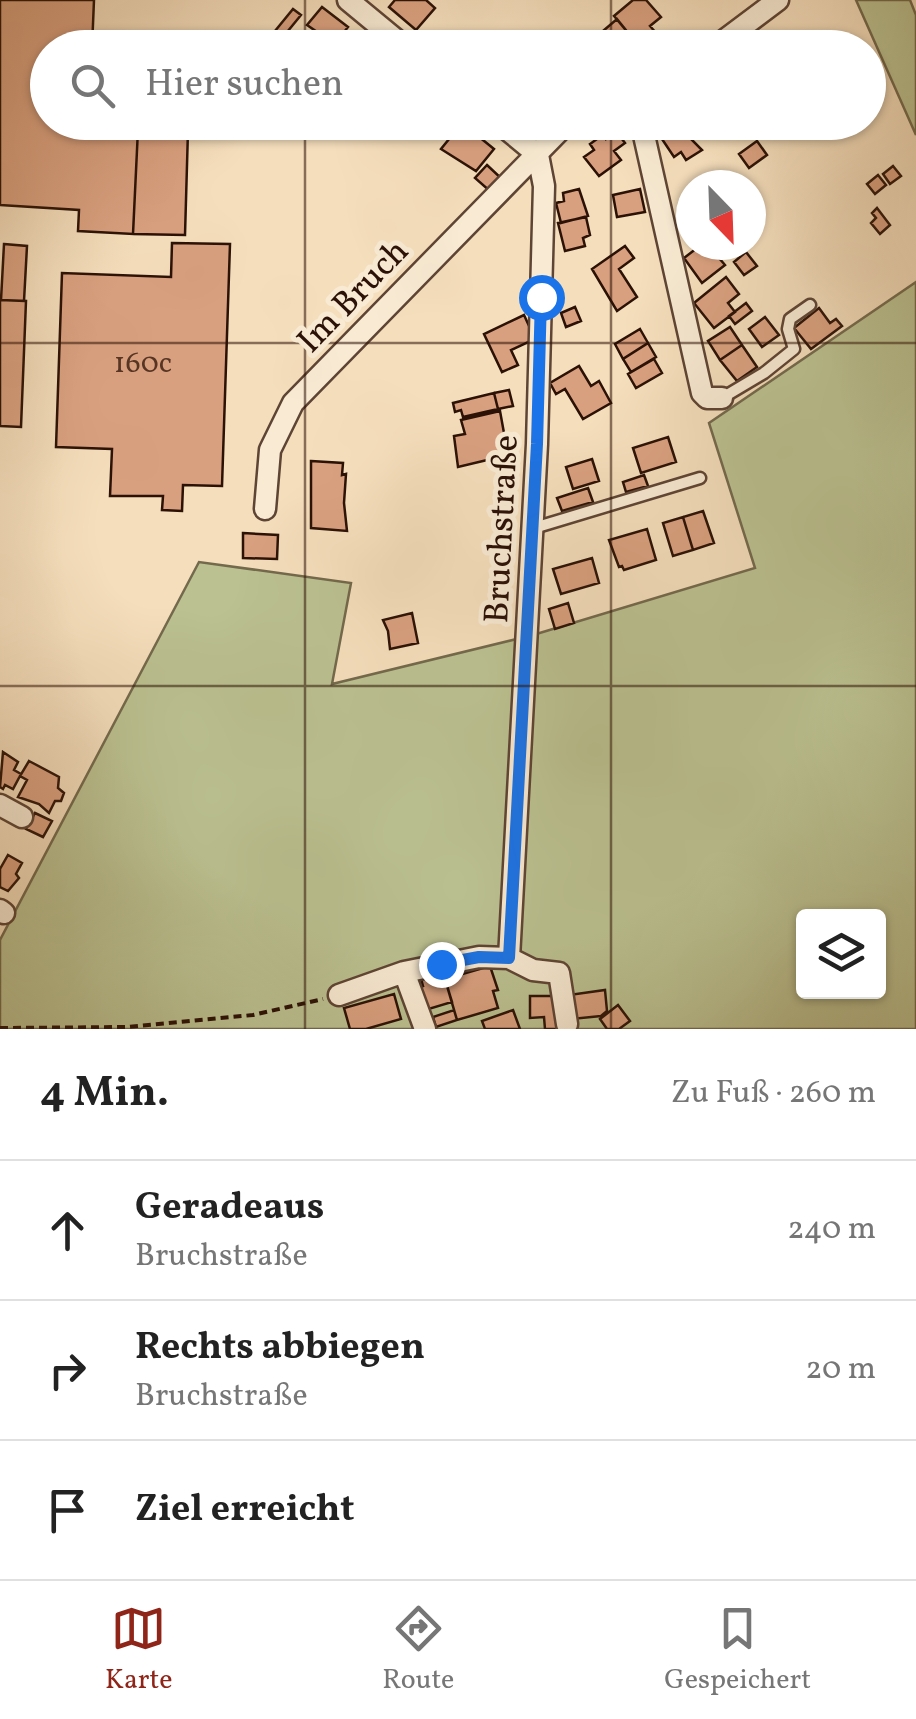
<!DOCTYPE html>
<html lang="de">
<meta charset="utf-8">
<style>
body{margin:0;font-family:Vollkorn,serif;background:#f2f2f2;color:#222}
.controls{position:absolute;right:30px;bottom:30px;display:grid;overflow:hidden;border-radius:10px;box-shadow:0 2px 8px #0004}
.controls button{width:90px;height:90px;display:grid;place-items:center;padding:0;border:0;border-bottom:2px solid #e0e0e0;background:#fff;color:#222;font:50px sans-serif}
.compass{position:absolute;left:676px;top:170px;width:90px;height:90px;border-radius:50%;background:#fff;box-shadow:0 2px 8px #0004;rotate:157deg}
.stop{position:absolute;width:30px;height:30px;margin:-22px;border:8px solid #1a73e8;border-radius:50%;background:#fff}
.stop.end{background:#1a73e8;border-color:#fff;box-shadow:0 2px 10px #0008}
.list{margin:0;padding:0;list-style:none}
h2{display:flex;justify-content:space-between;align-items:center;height:130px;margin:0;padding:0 40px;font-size:42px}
h2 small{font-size:32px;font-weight:400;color:#767676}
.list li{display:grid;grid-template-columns:65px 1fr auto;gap:30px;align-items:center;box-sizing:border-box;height:140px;padding:0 40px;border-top:2px solid #e0e0e0}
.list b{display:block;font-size:38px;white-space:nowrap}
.list p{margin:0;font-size:32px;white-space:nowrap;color:#767676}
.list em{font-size:32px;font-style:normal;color:#767676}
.icon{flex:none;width:55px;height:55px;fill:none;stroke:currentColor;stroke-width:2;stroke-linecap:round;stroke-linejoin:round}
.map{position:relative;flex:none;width:916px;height:1029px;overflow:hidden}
.search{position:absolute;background:#fff;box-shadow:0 2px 8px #0004;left:30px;right:30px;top:30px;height:110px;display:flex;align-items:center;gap:25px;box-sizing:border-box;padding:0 35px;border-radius:55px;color:#767676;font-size:38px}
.sheet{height:550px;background:#fff}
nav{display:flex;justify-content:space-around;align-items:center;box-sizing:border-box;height:140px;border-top:2px solid #e0e0e0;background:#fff;font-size:28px;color:#767676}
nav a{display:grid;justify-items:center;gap:5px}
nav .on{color:#8f2418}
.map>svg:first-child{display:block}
.green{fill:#bbc191;stroke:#73694c;stroke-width:2.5;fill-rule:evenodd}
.building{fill:#d9a07f;stroke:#2b1106;stroke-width:2.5}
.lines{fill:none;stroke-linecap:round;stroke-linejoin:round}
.service-casing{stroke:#5e4434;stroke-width:15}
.minor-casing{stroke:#5e4434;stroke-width:25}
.path{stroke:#2b1106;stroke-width:4;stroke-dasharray:8 5;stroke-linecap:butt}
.service{stroke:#f8ead3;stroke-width:10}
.minor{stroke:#f8ead3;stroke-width:20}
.route{stroke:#1a73e8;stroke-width:12}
.grid{fill:none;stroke:#2b1106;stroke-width:2.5;stroke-opacity:0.55}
.labels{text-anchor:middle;stroke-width:10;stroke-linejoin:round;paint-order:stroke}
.number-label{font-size:30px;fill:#563524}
.street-label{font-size:35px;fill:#2b1106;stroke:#f8ead3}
</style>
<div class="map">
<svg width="916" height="1029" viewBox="0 0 916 1029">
<rect width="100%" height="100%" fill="#f5debc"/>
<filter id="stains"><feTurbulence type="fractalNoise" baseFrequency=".002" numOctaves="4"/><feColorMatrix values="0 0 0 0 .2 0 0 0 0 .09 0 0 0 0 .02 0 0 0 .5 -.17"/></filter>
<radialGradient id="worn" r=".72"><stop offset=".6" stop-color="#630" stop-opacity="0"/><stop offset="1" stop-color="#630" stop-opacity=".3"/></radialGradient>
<path class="green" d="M 856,0 L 910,0 L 916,15 L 916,135 Z
M 916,282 L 916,1029 L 0,1029 L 0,940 L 199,562 L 351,583 L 332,684 L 533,635 L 755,568 L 709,423 ZM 804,916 L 878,916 L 878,992 L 804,992 Z"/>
<path class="building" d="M 0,0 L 94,0 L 92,48 L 48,48 L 48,122 L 90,122 L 89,125 L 138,129 L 133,234 L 78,231 L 79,210 L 0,205 Z
M 395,0 L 426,0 L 435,8 L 416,30 L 389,7 Z
M 633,0 L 646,0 L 661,17 L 650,26 L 657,34 L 647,42 L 641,34 L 634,40 L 614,16 Z
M 322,7 L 348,27 L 333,46 L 333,43 L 307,25 Z
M 293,9 L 301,15 L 283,37 L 275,31 Z
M 617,19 L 634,40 L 625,48 L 603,31 Z
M 679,122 L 694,122 L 699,130 L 689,137 L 702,150 L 686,160 L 681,152 L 674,157 L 660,136 Z
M 462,123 L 494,149 L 476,171 L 441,149 Z
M 138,129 L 188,130 L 185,235 L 133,234 Z
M 616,131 L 625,143 L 614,151 L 621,160 L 599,176 L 584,157 L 594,150 L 590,144 L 604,134 L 606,139 Z
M 757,141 L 767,155 L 749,168 L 739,154 Z
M 487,165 L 503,180 L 491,192 L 475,178 Z
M 893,166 L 901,176 L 890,184 L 883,174 Z
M 878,175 L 886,185 L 875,194 L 867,184 Z
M 579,189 L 588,216 L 561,223 L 556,203 L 564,201 L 563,193 Z
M 640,189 L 645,212 L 617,217 L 613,195 Z
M 877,208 L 890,225 L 880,234 L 871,223 L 876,218 L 872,213 Z
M 586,217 L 590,235 L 583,238 L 585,246 L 565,251 L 558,223 Z
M 172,243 L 230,244 L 222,486 L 183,485 L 182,511 L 162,510 L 163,496 L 110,496 L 112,449 L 56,447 L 62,273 L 171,277 Z
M 4,244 L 27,246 L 24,301 L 1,300 Z
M 701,245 L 721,245 L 713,251 L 725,265 L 702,283 L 684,258 Z
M 625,246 L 634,258 L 619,269 L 637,297 L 617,311 L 592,269 Z
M 746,252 L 757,266 L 744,275 L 734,262 Z
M 726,277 L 739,294 L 728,303 L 735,312 L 714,328 L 694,303 Z
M 0,300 L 26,301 L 21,427 L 0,426 Z
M 746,303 L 752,311 L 735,324 L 729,316 Z
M 575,307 L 581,321 L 566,327 L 561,313 Z
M 819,308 L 830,323 L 836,319 L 842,326 L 811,349 L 794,328 Z
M 524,315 L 535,339 L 511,350 L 518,365 L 502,372 L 484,334 Z
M 765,317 L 779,335 L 762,347 L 749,329 Z
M 730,327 L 742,345 L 720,360 L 708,341 Z
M 640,329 L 648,343 L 623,359 L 615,344 Z
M 648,343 L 656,357 L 631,372 L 623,359 Z
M 742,345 L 757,367 L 737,381 L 720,360 Z
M 654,359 L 662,373 L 636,388 L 628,374 Z
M 579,366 L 591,386 L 599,381 L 611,403 L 583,419 L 565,389 L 556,394 L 550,383 Z
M 509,390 L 513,406 L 498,409 L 494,393 Z
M 494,393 L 498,409 L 463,417 L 461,410 L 455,412 L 453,403 Z
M 500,411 L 508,455 L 458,467 L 454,436 L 465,434 L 461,420 Z
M 668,437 L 676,462 L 641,473 L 633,448 Z
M 592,459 L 599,481 L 573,489 L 566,467 Z
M 311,461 L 343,463 L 342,475 L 346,474 L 344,503 L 347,531 L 311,528 Z
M 644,475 L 648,486 L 626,492 L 623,482 Z
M 588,488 L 593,502 L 562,511 L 557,498 Z
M 703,511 L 714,543 L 693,550 L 683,517 Z
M 683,517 L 693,550 L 673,556 L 663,523 Z
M 647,529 L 656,560 L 624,570 L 622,566 L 619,567 L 609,540 Z
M 243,533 L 278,535 L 277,559 L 243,558 Z
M 592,558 L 599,583 L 561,594 L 553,569 Z
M 568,603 L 574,623 L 555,629 L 549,609 Z
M 412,613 L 418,643 L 390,649 L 388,631 L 383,620 Z
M 3,752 L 18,762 L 14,770 L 21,774 L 13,789 L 5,785 L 3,789 L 0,787 Z
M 29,761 L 59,777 L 58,788 L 64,793 L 61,801 L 55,801 L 49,813 L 39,804 L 18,797 L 27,780 L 20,776 Z
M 35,813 L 52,821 L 43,837 L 26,829 Z
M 8,855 L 22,863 L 16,874 L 19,878 L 8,891 L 0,887 L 0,869 Z
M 490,966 L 498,990 L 493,991 L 498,1008 L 457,1020 L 445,979 Z
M 437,970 L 441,981 L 445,979 L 452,1002 L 422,1011 L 415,988 L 423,986 L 420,975 Z
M 605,990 L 607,1011 L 601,1016 L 572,1019 L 569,995 Z
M 394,994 L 401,1019 L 366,1029 L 350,1029 L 344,1008 Z
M 530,996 L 559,996 L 559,1029 L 545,1029 L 544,1017 L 530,1018 Z
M 618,1005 L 630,1021 L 619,1029 L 607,1029 L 600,1019 Z
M 454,1010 L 457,1020 L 436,1027 L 433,1017 Z
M 513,1010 L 520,1029 L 485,1029 L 482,1021 Z"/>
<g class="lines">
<defs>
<path id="service" d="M 722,398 L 764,373 L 794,349 L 788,329 L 790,319 L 810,305
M 534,528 L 700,478"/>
<path id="minor" d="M 348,0 L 406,48
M 714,48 L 778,0
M 641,122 L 702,393 L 707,398 L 722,398
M 265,509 L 270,450 L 293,403 L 568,122
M 0,805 L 22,817
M 0,910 L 4,913
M 509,958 L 533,970 L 559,973 L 567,1024
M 339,995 L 404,972
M 425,1029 L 404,972 L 479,957 L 509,958 L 537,444 L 544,186 L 538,155 L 498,122"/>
</defs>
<use href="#service" class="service-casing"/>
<use href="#minor" class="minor-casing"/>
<path class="path" d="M 0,1028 L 127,1027 L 253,1015 L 323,999"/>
<use href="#service" class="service"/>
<use href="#minor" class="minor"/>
</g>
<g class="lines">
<path class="route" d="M 441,964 L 479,957 L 509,958 L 537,444 L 541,297"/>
</g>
<path class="grid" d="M 305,0 L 305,48M 611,0 L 611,48M 305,122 L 305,1029M 611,122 L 611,1029M 0,343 L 916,343M 0,686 L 916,686"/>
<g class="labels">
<g class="number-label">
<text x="143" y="372">160c</text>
</g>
<g class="street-label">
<text transform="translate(352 295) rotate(-46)" y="12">Im Bruch</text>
<text transform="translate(500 529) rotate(-87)" y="12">Bruchstraße</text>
</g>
</g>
<rect width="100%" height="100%" filter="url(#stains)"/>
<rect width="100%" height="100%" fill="url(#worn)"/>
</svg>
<div class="controls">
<button><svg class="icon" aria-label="layers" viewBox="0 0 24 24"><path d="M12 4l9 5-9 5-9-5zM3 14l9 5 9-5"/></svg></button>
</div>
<svg class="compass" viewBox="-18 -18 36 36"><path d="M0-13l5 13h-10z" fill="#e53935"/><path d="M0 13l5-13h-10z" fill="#767676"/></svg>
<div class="stop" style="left:541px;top:297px"></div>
<div class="stop end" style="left:441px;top:964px"></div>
<div class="search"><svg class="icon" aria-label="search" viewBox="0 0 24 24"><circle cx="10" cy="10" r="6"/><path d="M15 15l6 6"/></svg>Hier suchen</div>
</div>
<section class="sheet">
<h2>4 Min.<small>Zu Fuß · 260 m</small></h2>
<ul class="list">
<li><svg class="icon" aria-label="ahead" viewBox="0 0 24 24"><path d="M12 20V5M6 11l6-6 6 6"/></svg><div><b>Geradeaus</b><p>Bruchstraße</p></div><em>240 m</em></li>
<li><svg class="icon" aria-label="right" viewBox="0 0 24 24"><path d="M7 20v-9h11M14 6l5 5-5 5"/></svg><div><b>Rechts abbiegen</b><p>Bruchstraße</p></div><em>20 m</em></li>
<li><svg class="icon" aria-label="arrive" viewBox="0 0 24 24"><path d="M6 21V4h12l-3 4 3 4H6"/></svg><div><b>Ziel erreicht</b></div></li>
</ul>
</section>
<nav>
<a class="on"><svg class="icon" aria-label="map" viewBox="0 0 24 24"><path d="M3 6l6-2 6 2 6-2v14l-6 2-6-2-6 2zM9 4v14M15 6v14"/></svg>Karte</a>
<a><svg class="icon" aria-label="directions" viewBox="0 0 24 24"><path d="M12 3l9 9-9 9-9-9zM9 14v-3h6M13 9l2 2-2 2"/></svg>Route</a>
<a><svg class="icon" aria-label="saved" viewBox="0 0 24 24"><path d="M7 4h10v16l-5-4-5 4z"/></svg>Gespeichert</a>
</nav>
